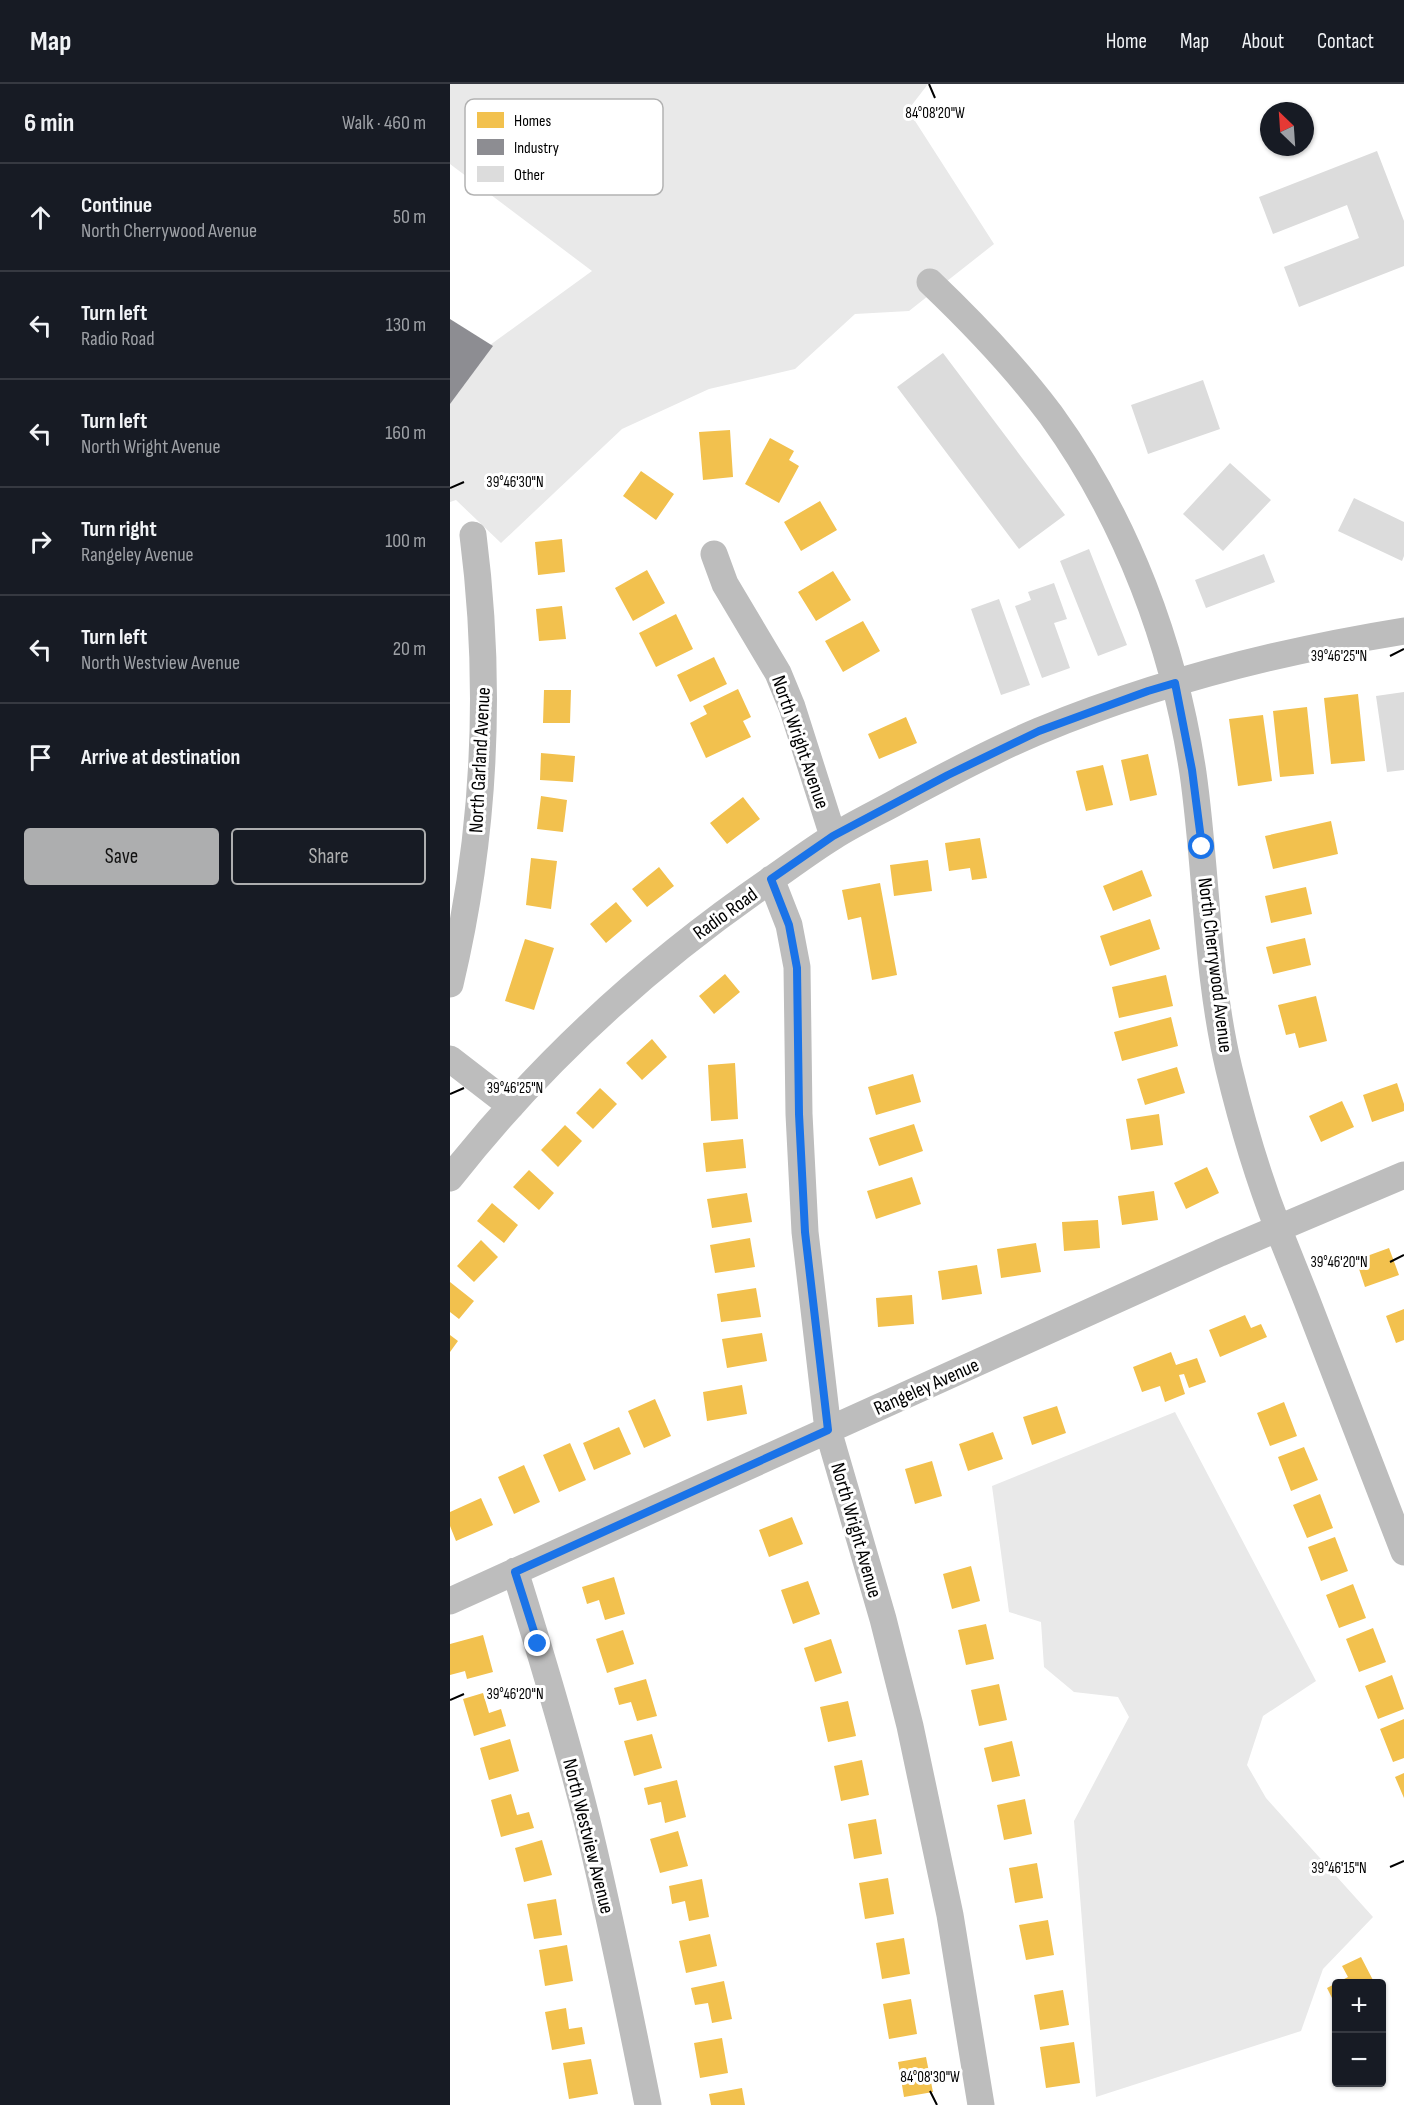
<!DOCTYPE html>
<meta charset="utf-8">
<style>
body{margin:0;font-family:"Sofia Sans Condensed",sans-serif;background:#242831;color:#f1f3f6}
.controls{position:absolute;right:18px;bottom:18px;display:grid;overflow:hidden;border-radius:6px;box-shadow:0 2px 4px #0004}
.controls button{width:54px;height:54px;display:grid;place-items:center;padding:0;border:0;border-bottom:2px solid #363941;background:#171b24;color:#f1f3f6;font:30px sans-serif}
.compass{position:absolute;left:810px;top:18px;width:54px;height:54px;border-radius:50%;background:#171b24;box-shadow:0 2px 4px #0004;rotate:335deg}
.stop{position:absolute;width:18px;height:18px;margin:-14px;border:4px solid #1a73e8;border-radius:50%;background:#fff}
.stop.end{background:#1a73e8;border-color:#fff;box-shadow:0 2px 6px #0008}
.list{margin:0;padding:0;list-style:none}
h2{display:flex;justify-content:space-between;align-items:center;height:78px;margin:0;padding:0 24px;font-size:26px}
h2 small{font-size:20px;font-weight:400;color:#9ea1a6}
.list li{display:grid;grid-template-columns:39px 1fr auto;gap:18px;align-items:center;box-sizing:border-box;height:108px;padding:0 24px;border-top:2px solid #363941}
.list b{display:block;font-size:22px;white-space:nowrap}
.list p{margin:0;font-size:20px;white-space:nowrap;color:#9ea1a6}
.list em{font-size:20px;font-style:normal;color:#9ea1a6}
.actions{display:flex;gap:12px;padding:18px 24px}
.actions a{flex:1;padding:14px 0;border:2px solid #adaeaf;border-radius:6px;text-align:center;font-size:21px;color:#adaeaf}
.actions .main{background:#adaeaf;color:#111}
.icon{flex:none;width:33px;height:33px;fill:none;stroke:currentColor;stroke-width:2;stroke-linecap:round;stroke-linejoin:round}
.map{position:relative;flex:none;width:954px;height:2021px;overflow:hidden}
header{display:flex;align-items:center;gap:36px;box-sizing:border-box;height:84px;padding:0 30px;background:#171b24;border-bottom:2px solid #363941}
header strong{font-size:28px}
nav{display:flex;gap:33px;margin-inline-start:auto;font-size:21px}
main{display:flex}
aside{flex:1;background:#171b24}
.map>svg:first-child{display:block}
.green{fill:#e9e9e9}
.homes{fill:#f2c14e}
.industry{fill:#8d8d92}
.building{fill:#dcdcdc}
.lines{fill:none;stroke-linecap:round;stroke-linejoin:round}
.street{stroke:#bdbdbd;stroke-width:27}
.route{stroke:#1a73e8;stroke-width:8}
.ticks{fill:none;stroke:#000;stroke-width:2}
.labels{text-anchor:middle;stroke-width:6;stroke-linejoin:round;paint-order:stroke}
.street-label{font-size:20px;fill:#000;stroke:#fff}
.key{fill:#fff;stroke:#b2b2b2;stroke-width:1.5}
.key-label{font-size:16px;fill:#000}
.ticks-label{font-size:15px;text-anchor:middle;fill:#000;stroke:#fff;stroke-width:6;stroke-linejoin:round;paint-order:stroke}
</style>
<header>
<strong>Map</strong>
<nav><a>Home</a><a>Map</a><a>About</a><a>Contact</a></nav>
</header>
<main>
<aside>
<h2>6 min<small>Walk · 460 m</small></h2>
<ul class="list">
<li><svg class="icon" aria-label="ahead" viewBox="0 0 24 24"><path d="M12 20V5M6 11l6-6 6 6"/></svg><div><b>Continue</b><p>North Cherrywood Avenue</p></div><em>50 m</em></li>
<li><svg class="icon" aria-label="left" viewBox="0 0 24 24"><path d="M17 20v-9H6M10 6l-5 5 5 5"/></svg><div><b>Turn left</b><p>Radio Road</p></div><em>130 m</em></li>
<li><svg class="icon" aria-label="left" viewBox="0 0 24 24"><path d="M17 20v-9H6M10 6l-5 5 5 5"/></svg><div><b>Turn left</b><p>North Wright Avenue</p></div><em>160 m</em></li>
<li><svg class="icon" aria-label="right" viewBox="0 0 24 24"><path d="M7 20v-9h11M14 6l5 5-5 5"/></svg><div><b>Turn right</b><p>Rangeley Avenue</p></div><em>100 m</em></li>
<li><svg class="icon" aria-label="left" viewBox="0 0 24 24"><path d="M17 20v-9H6M10 6l-5 5 5 5"/></svg><div><b>Turn left</b><p>North Westview Avenue</p></div><em>20 m</em></li>
<li><svg class="icon" aria-label="arrive" viewBox="0 0 24 24"><path d="M6 21V4h12l-3 4 3 4H6"/></svg><div><b>Arrive at destination</b></div></li>
</ul>
<div class="actions"><a class="main">Save</a><a>Share</a></div>
</aside>
<div class="map">
<svg width="954" height="2021" viewBox="0 0 954 2021">
<rect width="100%" height="100%" fill="#fff"/>
<path class="green" d="M 0,0 L 478,0 L 458,26 L 544,160 L 459,227 L 405,230 L 345,285 L 259,305 L 172,345 L 51,459 L 6,416 L 0,418 L 0,290 L 142,187 L 0,80 Z
M 725,1328 L 866,1597 L 813,1632 L 797,1681 L 816,1714 L 923,1833 L 873,1885 L 851,1947 L 646,2013 L 624,1737 L 679,1633 L 668,1613 L 624,1608 L 594,1583 L 591,1538 L 559,1528 L 542,1402 Z"/>
<path class="homes" d="M 280,346 L 283,393 L 253,396 L 249,348 Z
M 320,354 L 344,367 L 339,376 L 349,382 L 329,419 L 295,400 Z
M 191,387 L 224,410 L 206,436 L 173,412 Z
M 370,417 L 387,446 L 351,467 L 334,438 Z
M 112,455 L 115,488 L 88,491 L 85,458 Z
M 197,486 L 215,519 L 183,537 L 165,504 Z
M 383,487 L 401,516 L 366,537 L 348,508 Z
M 112,522 L 116,555 L 89,557 L 86,525 Z
M 226,530 L 243,565 L 206,583 L 189,549 Z
M 413,537 L 430,567 L 393,588 L 375,557 Z
M 264,573 L 277,600 L 240,618 L 227,591 Z
M 288,605 L 301,633 L 293,637 L 301,653 L 256,674 L 240,639 L 257,630 L 253,622 Z
M 94,606 L 121,606 L 120,639 L 93,639 Z
M 908,610 L 915,677 L 881,680 L 874,614 Z
M 857,623 L 864,690 L 830,693 L 823,627 Z
M 813,631 L 822,697 L 788,702 L 779,635 Z
M 456,633 L 467,659 L 429,675 L 418,650 Z
M 91,669 L 125,672 L 123,698 L 90,696 Z
M 698,670 L 707,711 L 680,717 L 671,676 Z
M 653,681 L 663,721 L 636,727 L 626,687 Z
M 91,712 L 117,716 L 113,748 L 87,745 Z
M 293,713 L 310,735 L 277,760 L 260,739 Z
M 881,737 L 888,770 L 823,785 L 815,752 Z
M 530,754 L 537,794 L 522,796 L 520,784 L 499,787 L 495,759 Z
M 81,774 L 107,777 L 101,825 L 76,821 Z
M 478,776 L 482,807 L 444,812 L 440,781 Z
M 209,783 L 224,802 L 197,823 L 182,805 Z
M 692,786 L 702,812 L 663,827 L 653,802 Z
M 430,799 L 447,891 L 422,896 L 411,833 L 398,836 L 392,806 Z
M 856,803 L 862,830 L 821,839 L 815,812 Z
M 166,818 L 182,837 L 156,859 L 140,840 Z
M 700,835 L 710,865 L 660,882 L 650,852 Z
M 855,854 L 861,881 L 823,890 L 816,863 Z
M 75,855 L 104,864 L 84,926 L 55,917 Z
M 275,890 L 290,908 L 264,930 L 249,912 Z
M 716,891 L 723,922 L 669,934 L 662,903 Z
M 866,912 L 877,957 L 849,964 L 845,949 L 836,951 L 828,921 Z
M 721,933 L 728,962 L 672,977 L 664,948 Z
M 202,955 L 217,973 L 192,996 L 176,979 Z
M 285,979 L 288,1035 L 261,1037 L 258,981 Z
M 727,983 L 735,1009 L 695,1021 L 687,995 Z
M 463,990 L 471,1018 L 426,1031 L 418,1003 Z
M 947,999 L 954,1020 L 954,1027 L 922,1038 L 913,1011 Z
M 150,1004 L 167,1020 L 143,1045 L 126,1029 Z
M 892,1017 L 904,1043 L 871,1058 L 859,1032 Z
M 709,1030 L 713,1061 L 681,1066 L 676,1035 Z
M 464,1040 L 473,1067 L 429,1082 L 419,1054 Z
M 115,1041 L 132,1057 L 108,1083 L 91,1066 Z
M 293,1055 L 296,1084 L 256,1088 L 253,1059 Z
M 757,1083 L 769,1109 L 736,1125 L 724,1099 Z
M 79,1086 L 104,1109 L 89,1126 L 63,1103 Z
M 462,1093 L 471,1120 L 426,1135 L 417,1107 Z
M 704,1107 L 708,1136 L 672,1141 L 668,1112 Z
M 297,1109 L 302,1138 L 262,1144 L 257,1115 Z
M 42,1119 L 68,1141 L 54,1159 L 27,1137 Z
M 648,1136 L 650,1164 L 614,1167 L 612,1138 Z
M 300,1154 L 305,1183 L 265,1189 L 260,1161 Z
M 31,1156 L 48,1173 L 24,1198 L 7,1182 Z
M 586,1159 L 591,1188 L 551,1194 L 547,1165 Z
M 939,1164 L 949,1191 L 915,1203 L 906,1176 Z
M 527,1181 L 532,1210 L 492,1216 L 488,1187 Z
M 0,1198 L 24,1217 L 9,1235 L 0,1228 Z
M 306,1204 L 311,1233 L 271,1238 L 267,1210 Z
M 462,1211 L 464,1240 L 428,1243 L 426,1214 Z
M 954,1225 L 954,1256 L 946,1259 L 936,1232 Z
M 795,1231 L 801,1244 L 811,1240 L 817,1253 L 770,1273 L 759,1246 Z
M 312,1249 L 317,1277 L 277,1284 L 272,1255 Z
M 0,1251 L 8,1257 L 0,1268 Z
M 721,1268 L 726,1281 L 747,1274 L 756,1298 L 739,1304 L 734,1290 L 729,1291 L 735,1310 L 715,1318 L 710,1302 L 692,1308 L 683,1283 Z
M 292,1301 L 297,1330 L 257,1337 L 253,1308 Z
M 205,1315 L 221,1352 L 194,1364 L 178,1327 Z
M 834,1318 L 847,1352 L 820,1362 L 807,1329 Z
M 607,1322 L 616,1349 L 582,1361 L 573,1333 Z
M 169,1343 L 181,1370 L 144,1386 L 133,1359 Z
M 543,1348 L 553,1375 L 518,1387 L 509,1360 Z
M 120,1359 L 136,1396 L 109,1408 L 93,1371 Z
M 854,1363 L 868,1396 L 841,1407 L 828,1373 Z
M 482,1377 L 492,1412 L 465,1420 L 455,1385 Z
M 74,1381 L 90,1418 L 64,1430 L 48,1393 Z
M 870,1410 L 883,1444 L 857,1454 L 843,1421 Z
M 31,1414 L 43,1441 L 6,1457 L 0,1442 L 0,1428 Z
M 342,1433 L 353,1460 L 319,1473 L 309,1446 Z
M 885,1453 L 898,1487 L 871,1497 L 858,1463 Z
M 521,1482 L 530,1517 L 502,1525 L 493,1490 Z
M 164,1493 L 175,1530 L 155,1536 L 149,1516 L 137,1520 L 132,1503 Z
M 358,1497 L 370,1530 L 343,1540 L 331,1506 Z
M 903,1500 L 916,1534 L 889,1544 L 876,1511 Z
M 536,1540 L 544,1575 L 516,1581 L 508,1546 Z
M 923,1544 L 936,1578 L 909,1588 L 896,1555 Z
M 173,1546 L 184,1580 L 157,1589 L 146,1555 Z
M 33,1551 L 43,1588 L 17,1595 L 15,1587 L 0,1591 L 0,1560 Z
M 381,1555 L 392,1589 L 365,1598 L 354,1564 Z
M 942,1591 L 954,1625 L 928,1635 L 915,1602 Z
M 196,1595 L 207,1632 L 187,1637 L 181,1618 L 169,1621 L 164,1604 Z
M 549,1600 L 557,1636 L 529,1642 L 521,1606 Z
M 33,1609 L 39,1629 L 51,1625 L 56,1642 L 24,1652 L 13,1615 Z
M 398,1617 L 406,1652 L 378,1658 L 370,1623 Z
M 954,1635 L 954,1674 L 943,1678 L 930,1645 Z
M 202,1650 L 212,1684 L 184,1692 L 174,1657 Z
M 60,1655 L 69,1687 L 39,1696 L 30,1664 Z
M 562,1657 L 570,1692 L 542,1698 L 534,1664 Z
M 412,1676 L 419,1711 L 391,1717 L 384,1682 Z
M 954,1689 L 954,1714 L 945,1693 Z
M 227,1696 L 236,1733 L 215,1739 L 211,1718 L 198,1721 L 194,1704 Z
M 61,1710 L 67,1731 L 79,1728 L 84,1744 L 51,1753 L 41,1716 Z
M 575,1715 L 582,1750 L 554,1756 L 547,1721 Z
M 426,1735 L 432,1770 L 404,1775 L 398,1740 Z
M 228,1747 L 238,1782 L 210,1789 L 200,1755 Z
M 92,1756 L 102,1791 L 74,1798 L 65,1764 Z
M 587,1779 L 593,1814 L 565,1819 L 559,1784 Z
M 438,1794 L 444,1830 L 415,1835 L 409,1799 Z
M 252,1795 L 259,1833 L 239,1837 L 235,1817 L 222,1820 L 219,1802 Z
M 106,1815 L 112,1851 L 84,1855 L 77,1820 Z
M 598,1836 L 604,1871 L 576,1876 L 569,1841 Z
M 260,1850 L 267,1882 L 236,1889 L 229,1857 Z
M 454,1854 L 460,1890 L 432,1895 L 426,1859 Z
M 117,1861 L 123,1897 L 95,1902 L 89,1866 Z
M 911,1873 L 925,1900 L 886,1900 L 886,1922 L 877,1904 L 898,1893 L 892,1882 Z
M 274,1897 L 282,1935 L 262,1939 L 258,1919 L 245,1921 L 241,1904 Z
M 613,1906 L 619,1941 L 590,1946 L 584,1911 Z
M 461,1915 L 467,1950 L 439,1955 L 433,1920 Z
M 116,1924 L 119,1945 L 132,1943 L 135,1960 L 102,1966 L 95,1928 Z
M 272,1954 L 278,1989 L 250,1994 L 244,1959 Z
M 624,1958 L 630,1999 L 596,2004 L 590,1963 Z
M 476,1973 L 483,2008 L 454,2013 L 448,1978 Z
M 141,1975 L 148,2010 L 119,2015 L 113,1979 Z
M 292,2004 L 295,2021 L 261,2021 L 259,2010 Z"/>
<path class="industry" d="M 0,235 L 43,262 L 0,320 Z"/>
<path class="building" d="M 927,67 L 954,137 L 954,182 L 849,223 L 834,183 L 909,154 L 897,121 L 823,150 L 809,113 Z
M 493,269 L 615,431 L 569,465 L 447,303 Z
M 753,296 L 770,345 L 698,370 L 681,321 Z
M 780,379 L 821,416 L 773,467 L 733,430 Z
M 904,414 L 954,438 L 954,472 L 952,477 L 888,447 Z
M 639,465 L 677,561 L 648,572 L 610,477 Z
M 814,470 L 825,498 L 756,524 L 745,496 Z
M 604,499 L 617,535 L 604,539 L 620,584 L 592,594 L 565,522 L 581,516 L 578,508 Z
M 549,515 L 580,601 L 551,611 L 521,525 Z
M 954,608 L 954,686 L 937,688 L 926,612 Z"/>
<g class="lines">
<path class="street" d="M 480,198 C 523,239 565,283 601,331 C 677,436 724,562 743,689 C 757,788 756,889 779,985 C 792,1039 808,1093 828,1144 C 838,1170 849,1196 859,1222 C 891,1304 922,1386 954,1468
M 264,470 L 275,500 L 328,589 L 342,623 L 383,752
M 321,795 L 339,841 L 347,883 L 349,1030 L 355,1148 L 378,1346 L 433,1535 L 460,1642 L 500,1831 L 531,2021
M 0,900 C 35,753 42,600 23,451
M 0,975 L 61,1022
M 0,1094 C 91,978 201,878 322,795 C 342,781 362,766 383,753 C 405,739 429,728 452,715 C 497,691 542,667 589,647 C 705,599 830,567 954,547
M 65,1487 C 91,1570 116,1653 137,1737 C 160,1831 179,1926 198,2021
M 0,1517 L 770,1169 L 954,1091"/>
</g>
<g class="lines">
<path class="route" d="M 88,1560 L 65,1488 L 378,1346 L 355,1148 L 349,1030 L 347,884 L 339,841 L 321,795 L 383,752 L 498,691 L 589,647 L 698,607 L 725,599 L 742,686 L 752,763"/>
</g>
<path class="ticks" d="M 479,0 L 485,14M 0,404 L 14,398M 940,572 L 954,565M 0,1010 L 14,1004M 940,1178 L 954,1171M 0,1616 L 14,1610M 940,1783 L 954,1777M 480,2007 L 487,2021"/>
<g class="labels">
<g class="street-label">
<text transform="translate(351 658) rotate(71)" y="7">North Wright Avenue</text>
<text transform="translate(29 676) rotate(-87)" y="7">North Garland Avenue</text>
<text transform="translate(275 829) rotate(-36)" y="7">Radio Road</text>
<text transform="translate(766 881) rotate(83)" y="7">North Cherrywood Avenue</text>
<text transform="translate(476 1302) rotate(-24)" y="7">Rangeley Avenue</text>
<text transform="translate(407 1446) rotate(74)" y="7">North Wright Avenue</text>
<text transform="translate(139 1752) rotate(76)" y="7">North Westview Avenue</text>
</g>
</g>
<rect x="15" y="15" width="198" height="96" rx="9" class="key"/>
<rect x="27" y="28" width="27" height="16" fill="#f2c14e"/>
<rect x="27" y="55" width="27" height="16" fill="#8d8d92"/>
<rect x="27" y="82" width="27" height="16" fill="#dcdcdc"/>
<g class="key-label">
<text x="64" y="42">Homes</text>
<text x="64" y="69">Industry</text>
<text x="64" y="96">Other</text>
</g>
<g class="ticks-label">
<text x="485" y="34">84°08'20"W</text>
<text x="65" y="403">39°46'30"N</text>
<text x="889" y="577">39°46'25"N</text>
<text x="65" y="1009">39°46'25"N</text>
<text x="889" y="1183">39°46'20"N</text>
<text x="65" y="1615">39°46'20"N</text>
<text x="889" y="1789">39°46'15"N</text>
<text x="480" y="1998">84°08'30"W</text>
</g>
</svg>
<div class="controls">
<button>+</button>
<button>−</button>
</div>
<svg class="compass" viewBox="-18 -18 36 36"><path d="M0-13l5 13h-10z" fill="#e53935"/><path d="M0 13l5-13h-10z" fill="#9ea1a6"/></svg>
<div class="stop" style="left:752px;top:763px"></div>
<div class="stop end" style="left:88px;top:1560px"></div>
</div>
</main>
